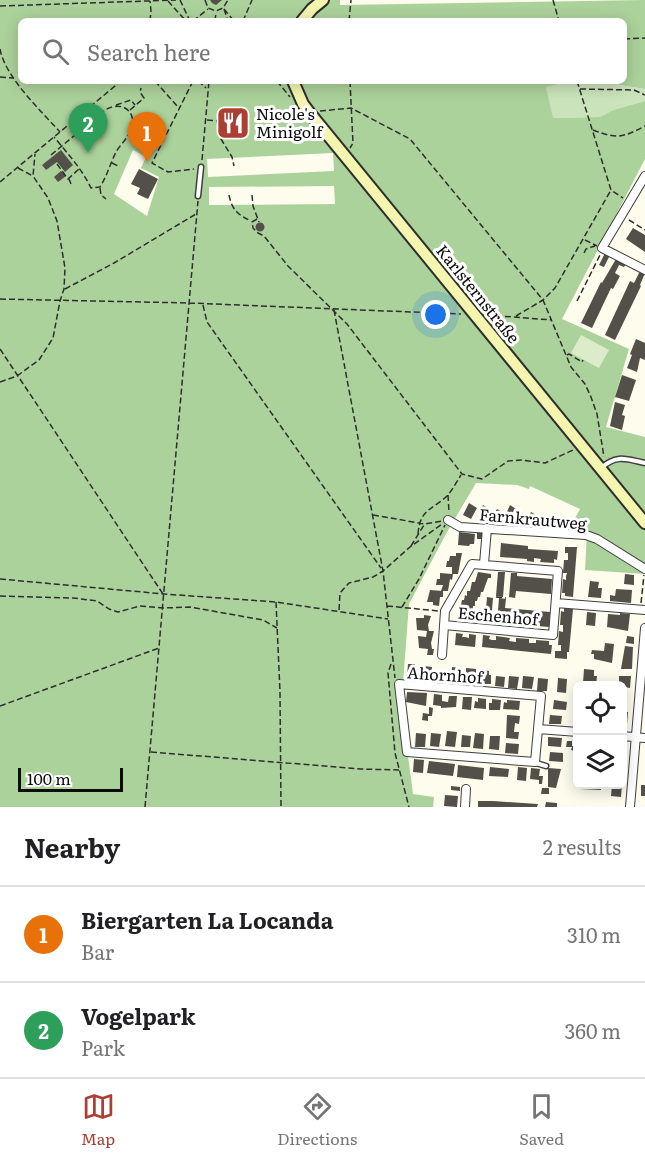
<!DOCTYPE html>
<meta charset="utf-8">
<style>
body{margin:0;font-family:Literata,serif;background:#f2f2f2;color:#202124}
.controls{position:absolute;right:18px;bottom:18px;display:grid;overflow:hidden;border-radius:9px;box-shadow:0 3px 15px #0003}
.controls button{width:54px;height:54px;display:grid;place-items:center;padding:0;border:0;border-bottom:2px solid #e0e0e0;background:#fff;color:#202124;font:30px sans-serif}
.scale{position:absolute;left:18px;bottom:15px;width:105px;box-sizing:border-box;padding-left:6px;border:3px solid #0c0c0c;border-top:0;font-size:16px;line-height:21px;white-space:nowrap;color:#0c0c0c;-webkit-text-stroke:4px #fff;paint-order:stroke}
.you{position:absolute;left:436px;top:315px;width:21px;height:21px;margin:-15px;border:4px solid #fff;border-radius:50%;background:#1a73e8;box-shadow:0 0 0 9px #1a73e833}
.badge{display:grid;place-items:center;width:39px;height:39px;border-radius:50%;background:#ac3f34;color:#fff;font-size:20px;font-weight:700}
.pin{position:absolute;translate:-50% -50px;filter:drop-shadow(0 2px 3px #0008)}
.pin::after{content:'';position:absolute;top:32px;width:21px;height:18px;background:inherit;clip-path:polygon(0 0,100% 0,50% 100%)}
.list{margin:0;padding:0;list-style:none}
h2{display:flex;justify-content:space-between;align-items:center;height:78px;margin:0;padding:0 24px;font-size:26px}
h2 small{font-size:20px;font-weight:400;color:#757577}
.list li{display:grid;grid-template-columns:39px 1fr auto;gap:18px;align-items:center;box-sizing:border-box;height:96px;padding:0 24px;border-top:2px solid #e0e0e0}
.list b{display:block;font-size:22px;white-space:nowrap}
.list p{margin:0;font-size:20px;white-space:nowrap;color:#757577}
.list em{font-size:20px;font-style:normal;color:#757577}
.icon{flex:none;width:33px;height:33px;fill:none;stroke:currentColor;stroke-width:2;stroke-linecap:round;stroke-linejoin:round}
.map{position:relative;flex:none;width:645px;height:807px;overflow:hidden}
.search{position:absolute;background:#fff;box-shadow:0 3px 15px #0003;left:18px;right:18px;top:18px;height:66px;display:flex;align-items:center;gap:15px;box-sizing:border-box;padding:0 21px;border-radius:9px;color:#757577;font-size:22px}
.sheet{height:270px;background:#fff}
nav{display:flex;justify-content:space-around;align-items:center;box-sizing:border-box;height:84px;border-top:2px solid #e0e0e0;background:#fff;font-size:16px;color:#757577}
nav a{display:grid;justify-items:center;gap:3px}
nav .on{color:#ac3f34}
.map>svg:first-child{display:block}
.green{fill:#cae3ba}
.forest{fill:#acd29b;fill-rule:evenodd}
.pitch{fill:#dceccb}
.building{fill:#534f49}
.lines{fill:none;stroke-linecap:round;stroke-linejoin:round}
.lane-casing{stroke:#3f3f3f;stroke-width:7}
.street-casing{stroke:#3f3f3f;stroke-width:10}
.secondary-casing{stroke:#2e2e2e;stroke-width:14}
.path{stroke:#2e2e2e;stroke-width:1.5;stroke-dasharray:6 3;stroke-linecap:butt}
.lane{stroke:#fff;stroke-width:4}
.street{stroke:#fff;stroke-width:8}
.secondary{stroke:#f4f6af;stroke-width:10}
.labels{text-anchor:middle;stroke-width:6;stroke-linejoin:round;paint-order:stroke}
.poi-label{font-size:16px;fill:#0c0c0c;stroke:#fff;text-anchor:start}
.street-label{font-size:16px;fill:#0c0c0c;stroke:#fff}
</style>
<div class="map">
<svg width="645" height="807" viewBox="0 0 645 807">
<rect width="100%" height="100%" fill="#fdfced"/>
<path class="green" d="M 573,81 L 595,81 L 645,89 L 645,101 L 613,110 L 600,117 L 552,118 L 546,87 Z"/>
<path class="forest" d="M 0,0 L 340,0 L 340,5 L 645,0 L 645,89 L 595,81 L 624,81 L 624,21 L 21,21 L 21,81 L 573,81 L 546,87 L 553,118 L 600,117 L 613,110 L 645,101 L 645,159 L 562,319 L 629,349 L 606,427 L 645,437 L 645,574 L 585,570 L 587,533 L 568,531 L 580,509 L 530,486 L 529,489 L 517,485 L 476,483 L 447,532 L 409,604 L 403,683 L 395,687 L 403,753 L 408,756 L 413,794 L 434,797 L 433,807 L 0,807 ZM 133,150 L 146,157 L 141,168 L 159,177 L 147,216 L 114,194 ZM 333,153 L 334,171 L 208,177 L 207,159 ZM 334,186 L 335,204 L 209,205 L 209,187 Z"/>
<path class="pitch" d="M 581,335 L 609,350 L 599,368 L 571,353 Z"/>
<path class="building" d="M 210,0 L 222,0 L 216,5 L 212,3 Z
M 61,150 L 73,165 L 65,172 L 57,162 L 46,170 L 42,165 Z
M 139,169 L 158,179 L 148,199 L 137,194 L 140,188 L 131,184 Z
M 61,171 L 66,176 L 58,182 L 54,177 Z
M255.5 227a4.5 4.5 0 1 1 9 0a4.5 4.5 0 1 1-9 0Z
M 633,228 L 645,235 L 645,252 L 626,239 Z
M 605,253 L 610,255 L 604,267 L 599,265 Z
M 616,259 L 626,264 L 624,267 L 619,265 L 615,273 L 620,276 L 613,289 L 611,288 L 592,328 L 581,323 L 601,282 L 602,283 Z
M 640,271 L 645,273 L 640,285 L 641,286 L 615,340 L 605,335 L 630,281 L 634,283 Z
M 636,339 L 645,343 L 645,360 L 640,358 L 637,372 L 627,368 L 632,355 L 630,354 Z
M 622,375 L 636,380 L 629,401 L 615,397 Z
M 615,402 L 625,405 L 622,415 L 625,416 L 622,430 L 610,426 Z
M 469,503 L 477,508 L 471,519 L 463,515 Z
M 483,505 L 495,512 L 497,509 L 506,514 L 510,505 L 528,517 L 531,512 L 539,517 L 534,524 L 532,524 L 530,527 L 510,516 L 506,524 L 501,520 L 498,524 L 479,512 Z
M 550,515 L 564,522 L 560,529 L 545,523 Z
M 459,532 L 475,534 L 474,544 L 470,544 L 469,546 L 458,545 Z
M 477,533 L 483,533 L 483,539 L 477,539 Z
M 501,543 L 528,546 L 528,549 L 558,551 L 557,560 L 554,559 L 554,563 L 540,562 L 541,559 L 534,558 L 534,562 L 527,561 L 527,559 L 500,557 Z
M 565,547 L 577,547 L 573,597 L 565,596 L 565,593 L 562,593 L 563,579 L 566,580 L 566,576 L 567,573 L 563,573 L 564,560 L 568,560 L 568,553 L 565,553 Z
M 456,553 L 462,553 L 458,574 L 453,574 L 452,580 L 450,579 L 448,591 L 441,591 L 443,585 L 436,585 L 437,579 L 440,579 L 440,573 L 452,574 L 452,567 L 446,567 L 447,561 L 449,561 L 450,556 L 456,556 Z
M 478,572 L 491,574 L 491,578 L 488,578 L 483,592 L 481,592 L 480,597 L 478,597 L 477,601 L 475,601 L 475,606 L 473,606 L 472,620 L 458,619 L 459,605 L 461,605 L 462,600 L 464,600 L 465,595 L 467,596 L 467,591 L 470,591 L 472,582 L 475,582 Z
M 498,572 L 505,572 L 503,597 L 496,596 Z
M 511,573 L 517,573 L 517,576 L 552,579 L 551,594 L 516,591 L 515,598 L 509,597 Z
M 625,574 L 634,575 L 634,585 L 624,584 Z
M 590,581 L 599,582 L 598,588 L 602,588 L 601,598 L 588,597 Z
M 616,589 L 632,590 L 631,603 L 610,601 L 610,595 L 615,596 Z
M 430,590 L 443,591 L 443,597 L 440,597 L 439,606 L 433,605 L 433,602 L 427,602 Z
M 487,597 L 493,598 L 491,622 L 485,622 Z
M 499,598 L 506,599 L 505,608 L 550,612 L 549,627 L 497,623 Z
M 564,608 L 573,609 L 569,652 L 567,652 L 567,659 L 555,658 L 555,651 L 561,651 L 561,645 L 558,645 L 559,631 L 563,632 L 563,625 L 560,625 L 561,611 L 564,612 Z
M 587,612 L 596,613 L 595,626 L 586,625 Z
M 620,613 L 630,614 L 628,631 L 607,627 L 608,614 L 620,615 Z
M 424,615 L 431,616 L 428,625 L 429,631 L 434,631 L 431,643 L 432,649 L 434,649 L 433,655 L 427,655 L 428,649 L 419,648 L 418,636 L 426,637 L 427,631 L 417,630 L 416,618 L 424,618 Z
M 456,633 L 463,634 L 462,637 L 465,637 L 469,638 L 469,634 L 476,635 L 475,647 L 455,645 Z
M 483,635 L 490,636 L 489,639 L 492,640 L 496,640 L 496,636 L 510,638 L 509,641 L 516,642 L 516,638 L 529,639 L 529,643 L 536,643 L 536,640 L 549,641 L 549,645 L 552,645 L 551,654 L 482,647 Z
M 627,636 L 634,637 L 634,644 L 626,643 Z
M 605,643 L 614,644 L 612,663 L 594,659 L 594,654 L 591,654 L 592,650 L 604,651 Z
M 625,646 L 633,647 L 632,669 L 621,669 Z
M 408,664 L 415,664 L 414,677 L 407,677 Z
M 423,666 L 432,667 L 431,680 L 422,679 Z
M 452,667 L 461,668 L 460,681 L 451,681 Z
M 466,668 L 476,669 L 476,682 L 466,682 Z
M 584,669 L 594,670 L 594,676 L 597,676 L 596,686 L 583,683 Z
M 436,670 L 445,670 L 444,682 L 435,682 Z
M 481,670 L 489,671 L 489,675 L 491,675 L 491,684 L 480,684 Z
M 496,676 L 505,677 L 504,687 L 495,686 Z
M 509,676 L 519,677 L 517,689 L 508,688 Z
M 523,676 L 534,677 L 532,689 L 522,688 Z
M 619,676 L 631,676 L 630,688 L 619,686 Z
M 538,678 L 548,679 L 547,691 L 537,691 Z
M 558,678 L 567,679 L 566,693 L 557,692 Z
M 407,692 L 427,693 L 426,706 L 406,702 Z
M 434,694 L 442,695 L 442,701 L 448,702 L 449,696 L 457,696 L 456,707 L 441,708 L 441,706 L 433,705 Z
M 463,697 L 472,697 L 471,710 L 462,709 Z
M 478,698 L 486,699 L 486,709 L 474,708 L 475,701 L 478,702 Z
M 492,699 L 501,700 L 500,710 L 489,710 L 489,703 L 492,703 Z
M 507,700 L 520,701 L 519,710 L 503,709 L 504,702 L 507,703 Z
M 554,700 L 567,702 L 566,710 L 553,709 Z
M 429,707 L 433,708 L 432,716 L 428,716 L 428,721 L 422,720 L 423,713 L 429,714 Z
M 622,711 L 628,712 L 627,724 L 622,724 Z
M 507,715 L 520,716 L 519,724 L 515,723 L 514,732 L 519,732 L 518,739 L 506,738 Z
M 550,715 L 562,716 L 561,724 L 549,724 Z
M 447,731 L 457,732 L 455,747 L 445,746 Z
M 416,733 L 426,734 L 425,747 L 415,747 Z
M 431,733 L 441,734 L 439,747 L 430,746 Z
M 475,733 L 484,734 L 483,749 L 473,748 Z
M 462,735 L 471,736 L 470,747 L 461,747 Z
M 490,736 L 500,736 L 499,750 L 489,749 Z
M 548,737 L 562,738 L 561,747 L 548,746 Z
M 567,741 L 572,741 L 572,746 L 575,746 L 575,751 L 571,750 L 572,747 L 566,747 Z
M 506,743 L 519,744 L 518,754 L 505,753 Z
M 550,752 L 563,753 L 563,762 L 549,761 Z
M 414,759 L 424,760 L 423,773 L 413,772 Z
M 429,761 L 455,764 L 453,776 L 427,773 Z
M 458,765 L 484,768 L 483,780 L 457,777 Z
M 490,767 L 509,769 L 508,777 L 489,776 Z
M 518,767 L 527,768 L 526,781 L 517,780 Z
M 531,768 L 540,769 L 539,776 L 543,776 L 542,784 L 539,784 L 539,780 L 530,779 Z
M 548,768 L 561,769 L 556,788 L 548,787 Z
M 580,784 L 601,784 L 601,790 L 580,789 Z
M 612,784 L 622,784 L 621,797 L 611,796 Z
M 641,785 L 645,785 L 645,796 L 641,796 Z
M 451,786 L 460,787 L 460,791 L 451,790 Z
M 542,788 L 549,788 L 549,794 L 541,794 Z
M 445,795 L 458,796 L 457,807 L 444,806 Z
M 478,801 L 493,801 L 538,804 L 537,807 L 478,807 Z
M 546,802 L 557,803 L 557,807 L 545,807 Z"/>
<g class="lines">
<defs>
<path id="lane" d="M 198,196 L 201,167
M 601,468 C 617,454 626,459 645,463
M 536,763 L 546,766"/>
<path id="street" d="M 645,176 L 602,248 L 645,270
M 448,520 L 460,527 L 586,535 L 597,539 L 645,569
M 484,564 L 487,528
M 556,603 L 645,610
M 442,655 L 445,611 L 472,564 L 558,571 L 553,635 L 444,625
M 399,684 L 541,696 L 535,762 L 407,752 Z
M 538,729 L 578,732
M 622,736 L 645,738
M 465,807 L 466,789
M 630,807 L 645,628"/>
<path id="secondary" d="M 302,21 L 312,9 L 323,0
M 293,81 L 303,104 L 309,112 L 645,523"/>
</defs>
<use href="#lane" class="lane-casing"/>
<use href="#street" class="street-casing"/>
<use href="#secondary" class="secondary-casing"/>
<path class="path" d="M 180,0 L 190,21
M 205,0 L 208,8 L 216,11 L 223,8 L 228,0
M 553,0 L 559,21
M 168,1 L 186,21
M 0,6 L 176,0
M 224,9 L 234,21
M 224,9 L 228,21
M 150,21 L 151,11 L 150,1
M 193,21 L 208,9
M 215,21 L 216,12
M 243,21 L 252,0
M 349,21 L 351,0
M 624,39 L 645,38
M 0,49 C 5,77 41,111 60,132
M 0,77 L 14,78
M 155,81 L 178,107
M 193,81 L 152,163 L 168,172 L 194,169
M 198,81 L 206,88
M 277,81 L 290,97
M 350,81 L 353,143 L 350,148
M 577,81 L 611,190 L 623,198
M 580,89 L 634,90 L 645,95
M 116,105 L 131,100 L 135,105
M 130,110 L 144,98 L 140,92 L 141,88
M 320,111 L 351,108 L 410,139 L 543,300 L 571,367 L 585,384 L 591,397 L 597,414 L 604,457
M 207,120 L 222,121 L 238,119
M 217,121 L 221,139 L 232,157 L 234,166
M 593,130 C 617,139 622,138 645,126
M 132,131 L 144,130
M 51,155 L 105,110 C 124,99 139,114 130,132 C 127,139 120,145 116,152 C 110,164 107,176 100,187 L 91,188 C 82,169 68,154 54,137
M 202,160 L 209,81
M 112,163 L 120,167
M 57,164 L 68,179 L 79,169
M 18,168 L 33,176
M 69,179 L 71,184
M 0,182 L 121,81
M 100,188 L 101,195 L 106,199
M 229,195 C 232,210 238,215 251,221
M 252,195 L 253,206 L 259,222
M 257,219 L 252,222 L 253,228 L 258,233 L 264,236 L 288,266 L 347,324 L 462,474 L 482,479 L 508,461 L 521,460 L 545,463 L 573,450
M 629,220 L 645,230
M 585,240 L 597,246
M 584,253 L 586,249 L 595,246
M 65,289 L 114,263 L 196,214
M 0,299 L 189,303 L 461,314
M 577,301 L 600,255
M 203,305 L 207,322 L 381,568
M 334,310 L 383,571 L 395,678
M 487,315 L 552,320
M 516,316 L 543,300 L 555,288 L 611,190
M 0,349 L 163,594
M 567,355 L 569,354 L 582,362 L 583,360
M 0,382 L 17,376 L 39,360 L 53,338 L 60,301 L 64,289 L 65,268 L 57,221 L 48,198 L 33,176 L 35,154
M 448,495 L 449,512
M 373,515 L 425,524 L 442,521
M 418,534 C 420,508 433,510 448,495 C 453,489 457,481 461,475
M 411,546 L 424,525
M 0,579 L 164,594 L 276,602 L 388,619
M 0,596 L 73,598 L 97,601 L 109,609 L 118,612 L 140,606 L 163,608 L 190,607 L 263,620 L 277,628
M 496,597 L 506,598
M 276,602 L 280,692 L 281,807
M 641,603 L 644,575
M 387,606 L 439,611
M 402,607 L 419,579 L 445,525
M 339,610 L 340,593 L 349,583 L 373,577 L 383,571 L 410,547 L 442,524
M 391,664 L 388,673 L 395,753 L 409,807
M 0,706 L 159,648
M 151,752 L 361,769 L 399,770
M 145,807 L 198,201"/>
<use href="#lane" class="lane"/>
<use href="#street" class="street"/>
<use href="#secondary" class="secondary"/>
</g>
<defs>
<symbol id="restaurant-square" viewBox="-11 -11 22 22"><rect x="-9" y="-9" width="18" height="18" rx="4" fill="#ac3f34" stroke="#fff"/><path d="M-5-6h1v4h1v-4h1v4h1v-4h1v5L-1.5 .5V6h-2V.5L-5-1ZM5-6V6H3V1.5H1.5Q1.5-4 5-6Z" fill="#fff"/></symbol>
</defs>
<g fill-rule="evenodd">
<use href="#restaurant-square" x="214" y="104" width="38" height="38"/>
</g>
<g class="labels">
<g class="poi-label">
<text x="256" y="120">Nicole's<tspan x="256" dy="18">Minigolf</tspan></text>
</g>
<g class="street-label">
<text transform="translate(478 294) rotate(51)" y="6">Karlsternstraße</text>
<text transform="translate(533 519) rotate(5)" y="6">Farnkrautweg</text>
<text transform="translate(498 616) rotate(5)" y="6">Eschenhof</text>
<text transform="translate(445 675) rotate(4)" y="6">Ahornhof</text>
</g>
</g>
</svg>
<div class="controls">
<button><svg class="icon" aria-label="locate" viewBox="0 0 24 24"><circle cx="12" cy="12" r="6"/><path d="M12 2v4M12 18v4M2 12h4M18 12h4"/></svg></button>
<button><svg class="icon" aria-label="layers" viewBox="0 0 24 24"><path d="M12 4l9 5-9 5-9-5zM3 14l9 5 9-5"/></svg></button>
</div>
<div class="scale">100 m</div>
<div class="you"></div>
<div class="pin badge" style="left:147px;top:162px;background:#e8710a">1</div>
<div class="pin badge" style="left:88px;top:153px;background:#2e9e5b">2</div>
<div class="search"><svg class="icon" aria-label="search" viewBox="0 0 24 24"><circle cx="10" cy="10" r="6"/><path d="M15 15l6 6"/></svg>Search here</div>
</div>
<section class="sheet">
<h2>Nearby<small>2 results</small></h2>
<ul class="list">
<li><span class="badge" style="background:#e8710a">1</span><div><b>Biergarten La Locanda</b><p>Bar</p></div><em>310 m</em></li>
<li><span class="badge" style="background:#2e9e5b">2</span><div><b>Vogelpark</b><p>Park</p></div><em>360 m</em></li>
</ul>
</section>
<nav>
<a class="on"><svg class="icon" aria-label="map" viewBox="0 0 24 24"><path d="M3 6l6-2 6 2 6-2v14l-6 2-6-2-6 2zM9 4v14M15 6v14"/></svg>Map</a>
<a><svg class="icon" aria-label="directions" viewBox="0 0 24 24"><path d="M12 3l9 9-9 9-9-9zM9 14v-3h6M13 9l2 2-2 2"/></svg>Directions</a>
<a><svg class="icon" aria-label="saved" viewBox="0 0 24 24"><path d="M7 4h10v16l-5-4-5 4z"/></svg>Saved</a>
</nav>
